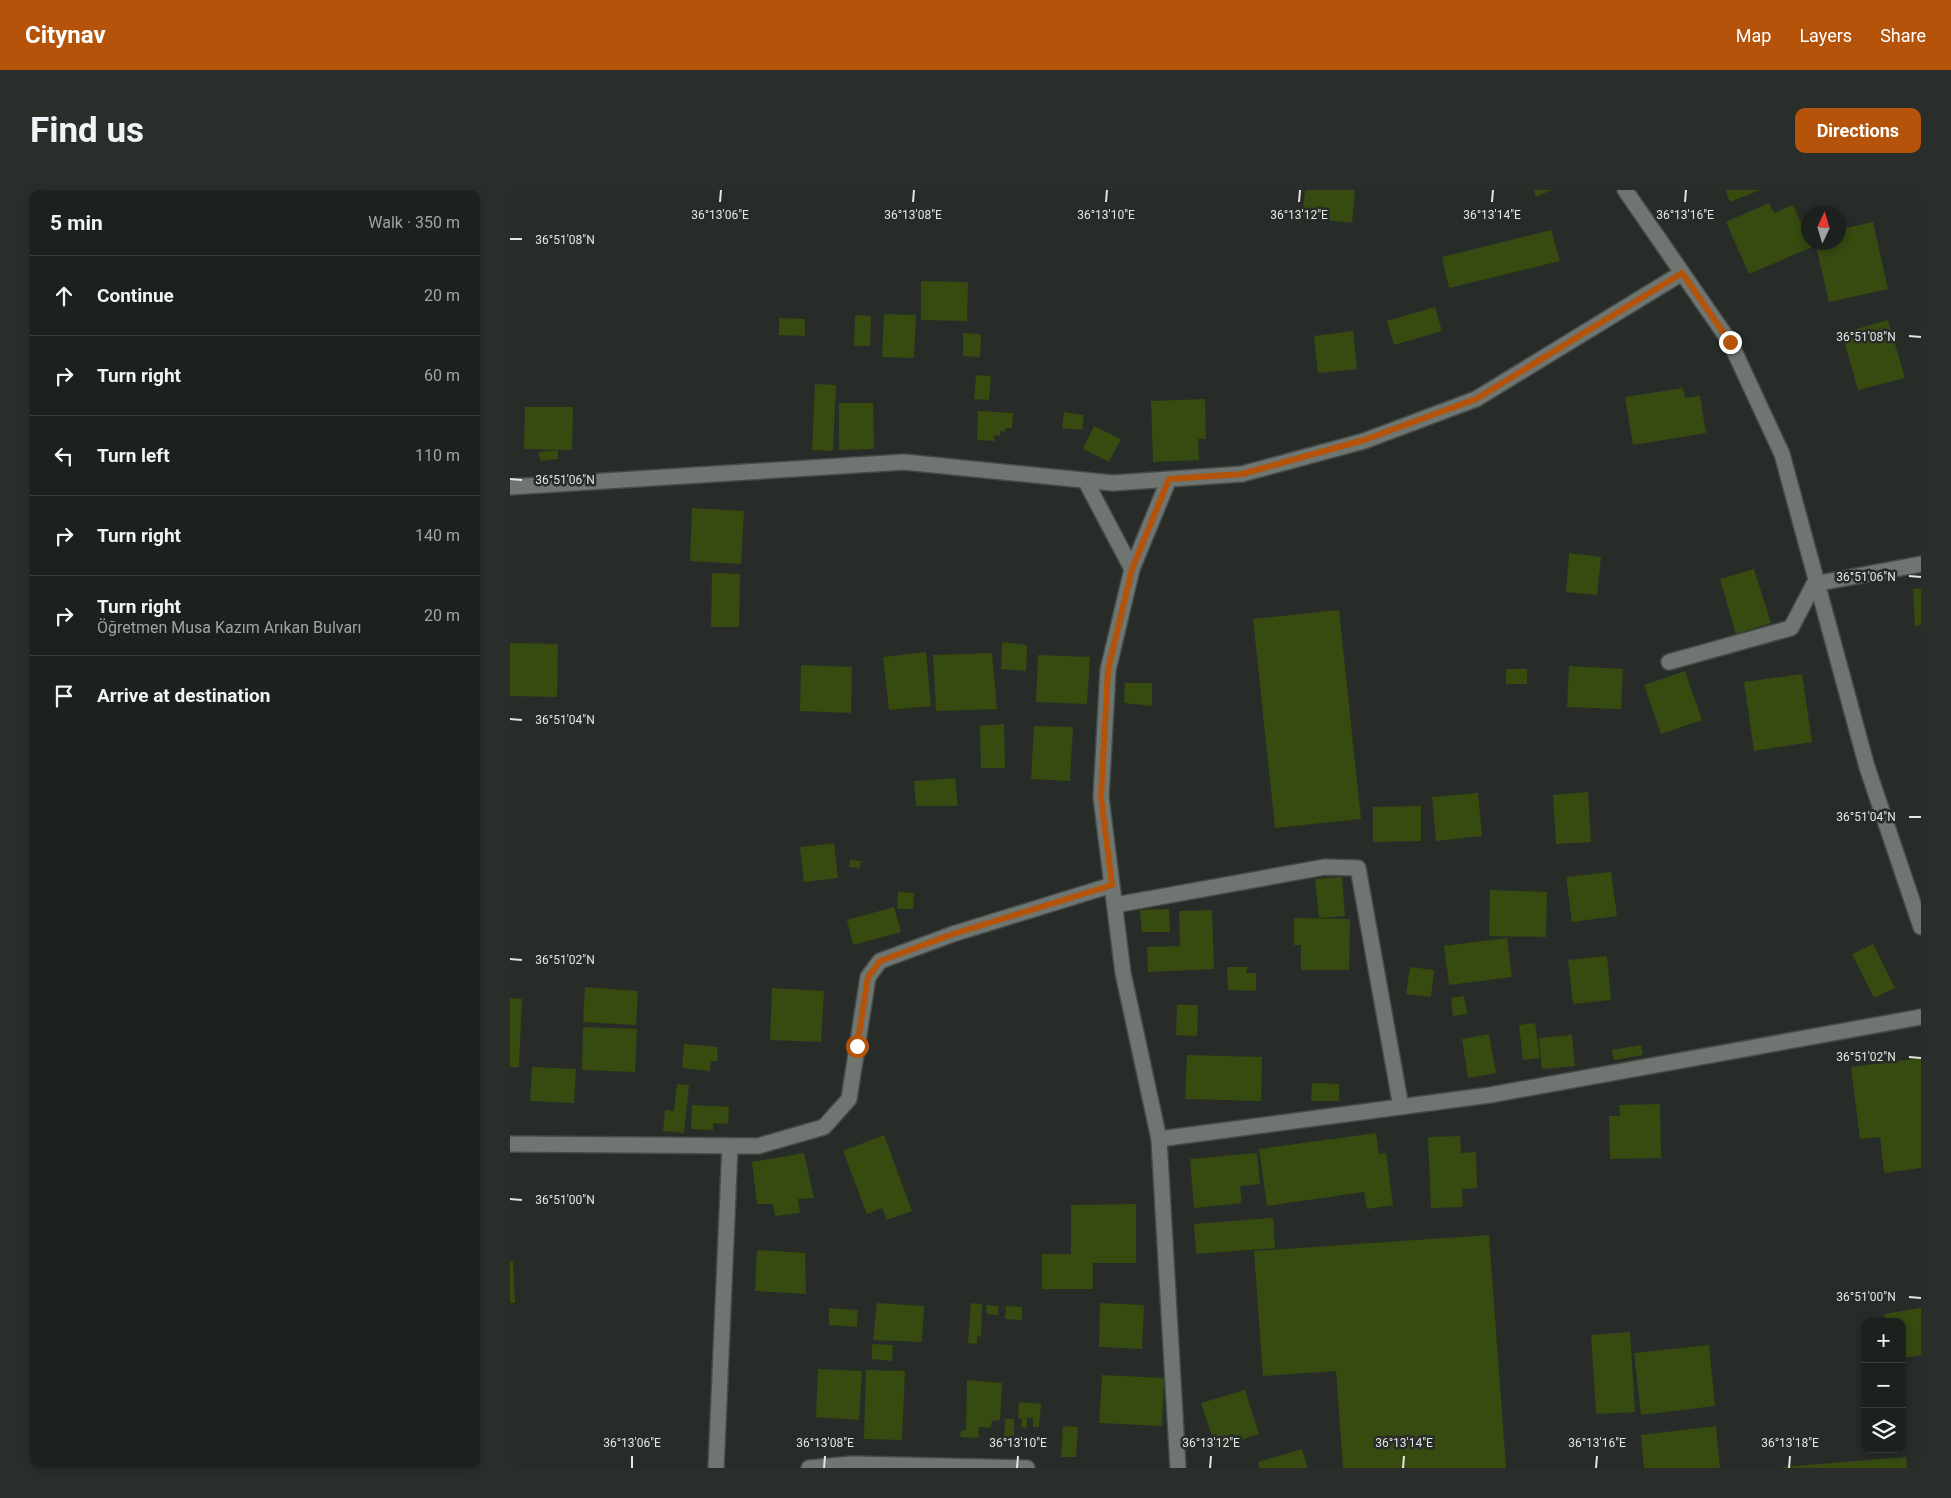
<!DOCTYPE html>
<meta charset="utf-8">
<style>
body{margin:0;font-family:Roboto,sans-serif;background:#2a2e2b;color:#f1f3f6}
.controls{position:absolute;right:15px;bottom:15px;display:grid;overflow:hidden;border-radius:10px;box-shadow:0 2px 8px #0003}
.controls button{width:45px;height:45px;display:grid;place-items:center;padding:0;border:0;border-bottom:1px solid #3b3e3c;background:#1d211e;color:#f1f3f6;font:25px sans-serif}
.compass{position:absolute;left:1291px;top:15px;width:45px;height:45px;border-radius:50%;background:#1d211e;box-shadow:0 2px 8px #0003;rotate:4deg}
.stop{position:absolute;width:15px;height:15px;margin:-11px;border:4px solid #b45309;border-radius:50%;background:#fff}
.stop.end{background:#b45309;border-color:#fff;box-shadow:0 1px 5px #0008}
.list{margin:0;padding:0;list-style:none}
h2{display:flex;justify-content:space-between;align-items:center;height:65px;margin:0;padding:0 20px;font-size:21px}
h2 small{font-size:16px;font-weight:400;color:#a0a3a4}
.list li{display:grid;grid-template-columns:32px 1fr auto;gap:15px;align-items:center;box-sizing:border-box;height:80px;padding:0 20px;border-top:1px solid #3b3e3c}
.list b{display:block;font-size:19px;white-space:nowrap}
.list p{margin:0;font-size:16px;white-space:nowrap;color:#a0a3a4}
.list em{font-size:16px;font-style:normal;color:#a0a3a4}
.icon{flex:none;width:28px;height:28px;fill:none;stroke:currentColor;stroke-width:2;stroke-linecap:round;stroke-linejoin:round}
.map{position:relative;flex:none;width:1411px;height:1278px;overflow:hidden;border-radius:10px}
header{display:flex;align-items:center;gap:30px;box-sizing:border-box;height:70px;padding:0 25px;background:#b45309;color:#fff}
header strong{font-size:24px}
nav{display:flex;gap:28px;margin-inline-start:auto;font-size:18px}
.intro{display:flex;align-items:center;justify-content:space-between;box-sizing:border-box;height:120px;padding:0 30px}
h1{margin:0;font-size:35px}
.button{padding:12px 22px;border-radius:10px;background:#b45309;color:#fff;font-size:18px;font-weight:700}
main{display:flex;gap:30px;padding:0 30px}
aside{flex:1;background:#1d211e;border-radius:10px;box-shadow:0 2px 8px #0003}
.map>svg:first-child{display:block}
.building{fill:#374a10}
.lines{fill:none;stroke-linecap:round;stroke-linejoin:round}
.minor-casing{stroke:#464b48;stroke-width:18}
.minor{stroke:#6f7570;stroke-width:15}
.route{stroke:#b45309;stroke-width:6}
.ticks{fill:none;stroke:#e3e6e3;stroke-width:2}
.ticks-label{font-size:12px;text-anchor:middle;fill:#e3e6e3;stroke:#272c28;stroke-width:5;stroke-linejoin:round;paint-order:stroke}
</style>
<header>
<strong>Citynav</strong>
<nav><a>Map</a><a>Layers</a><a>Share</a></nav>
</header>
<div class="intro"><h1>Find us</h1><a class="button">Directions</a></div>
<main>
<aside>
<h2>5 min<small>Walk · 350 m</small></h2>
<ul class="list">
<li><svg class="icon" aria-label="ahead" viewBox="0 0 24 24"><path d="M12 20V5M6 11l6-6 6 6"/></svg><div><b>Continue</b></div><em>20 m</em></li>
<li><svg class="icon" aria-label="right" viewBox="0 0 24 24"><path d="M7 20v-9h11M14 6l5 5-5 5"/></svg><div><b>Turn right</b></div><em>60 m</em></li>
<li><svg class="icon" aria-label="left" viewBox="0 0 24 24"><path d="M17 20v-9H6M10 6l-5 5 5 5"/></svg><div><b>Turn left</b></div><em>110 m</em></li>
<li><svg class="icon" aria-label="right" viewBox="0 0 24 24"><path d="M7 20v-9h11M14 6l5 5-5 5"/></svg><div><b>Turn right</b></div><em>140 m</em></li>
<li><svg class="icon" aria-label="right" viewBox="0 0 24 24"><path d="M7 20v-9h11M14 6l5 5-5 5"/></svg><div><b>Turn right</b><p>Öğretmen Musa Kazım Arıkan Bulvarı</p></div><em>20 m</em></li>
<li><svg class="icon" aria-label="arrive" viewBox="0 0 24 24"><path d="M6 21V4h12l-3 4 3 4H6"/></svg><div><b>Arrive at destination</b></div></li>
</ul>
</aside>
<div class="map">
<svg width="1411" height="1278" viewBox="0 0 1411 1278">
<rect width="100%" height="100%" fill="#272c28"/>
<path class="building" d="M 795,0 L 845,0 L 842,33 L 792,27 Z
M 1023,0 L 1042,0 L 1026,7 Z
M 1215,0 L 1250,0 L 1220,12 Z
M 1259,13 L 1264,23 L 1283,15 L 1302,57 L 1239,84 L 1216,32 Z
M 1363,32 L 1378,99 L 1319,112 L 1305,52 L 1328,52 L 1328,40 Z
M 1041,40 L 1050,71 L 939,98 L 932,67 Z
M 411,91 L 458,92 L 457,131 L 411,130 Z
M 925,117 L 932,141 L 884,155 L 877,131 Z
M 374,124 L 406,125 L 404,168 L 372,167 Z
M 345,125 L 361,126 L 360,156 L 344,156 Z
M 269,128 L 295,129 L 295,146 L 269,145 Z
M 1378,130 L 1395,188 L 1348,200 L 1332,143 Z
M 843,141 L 847,179 L 808,183 L 804,146 Z
M 453,143 L 471,144 L 470,167 L 453,166 Z
M 466,185 L 481,186 L 479,210 L 464,209 Z
M 305,194 L 326,195 L 323,261 L 302,260 Z
M 1173,198 L 1175,208 L 1190,206 L 1196,243 L 1123,255 L 1115,207 Z
M 695,209 L 696,249 L 688,249 L 689,270 L 643,272 L 641,211 Z
M 329,213 L 363,213 L 364,259 L 329,260 Z
M 15,217 L 63,217 L 62,260 L 14,259 Z
M 468,221 L 503,223 L 502,238 L 495,238 L 495,242 L 490,241 L 490,246 L 484,245 L 485,251 L 467,250 Z
M 554,222 L 574,225 L 572,240 L 552,238 Z
M 584,236 L 611,249 L 599,272 L 573,259 Z
M 48,260 L 48,269 L 30,271 L 29,262 Z
M 182,318 L 234,321 L 231,374 L 180,371 Z
M 1059,363 L 1091,367 L 1087,405 L 1056,402 Z
M 1244,379 L 1261,433 L 1226,444 L 1210,389 Z
M 202,383 L 230,384 L 229,437 L 201,437 Z
M 1403,399 L 1411,399 L 1411,435 L 1405,436 Z
M 829,420 L 851,629 L 765,638 L 743,429 Z
M 492,452 L 517,455 L 516,481 L 491,479 Z
M 0,453 L 48,454 L 47,507 L 0,506 Z
M 416,462 L 421,516 L 379,520 L 373,467 Z
M 482,463 L 487,519 L 426,521 L 423,465 Z
M 528,465 L 580,467 L 577,514 L 526,512 Z
M 291,475 L 342,477 L 341,523 L 290,521 Z
M 1059,476 L 1113,479 L 1111,519 L 1057,517 Z
M 996,479 L 1017,479 L 1017,494 L 996,494 Z
M 1175,481 L 1192,530 L 1151,544 L 1134,495 Z
M 1292,484 L 1302,552 L 1244,561 L 1234,492 Z
M 615,493 L 642,493 L 642,516 L 614,513 Z
M 494,534 L 495,578 L 471,578 L 470,536 Z
M 524,536 L 563,537 L 560,591 L 521,589 Z
M 445,588 L 448,616 L 406,616 L 404,591 Z
M 1078,602 L 1081,652 L 1046,654 L 1043,605 Z
M 968,603 L 972,646 L 926,651 L 922,607 Z
M 911,616 L 911,651 L 863,652 L 863,617 Z
M 324,653 L 328,688 L 294,692 L 290,657 Z
M 340,670 L 351,671 L 349,678 L 339,677 Z
M 1101,682 L 1107,726 L 1062,732 L 1056,687 Z
M 832,687 L 835,726 L 809,728 L 805,689 Z
M 980,700 L 1037,702 L 1036,747 L 979,746 Z
M 388,702 L 404,703 L 403,719 L 387,719 Z
M 384,717 L 391,742 L 343,755 L 337,730 Z
M 659,719 L 660,742 L 632,742 L 630,720 Z
M 702,720 L 704,779 L 638,782 L 637,757 L 670,756 L 669,721 Z
M 784,728 L 840,729 L 839,780 L 791,780 L 791,755 L 784,755 Z
M 997,748 L 1002,787 L 939,795 L 934,756 Z
M 1363,754 L 1385,798 L 1364,808 L 1342,764 Z
M 1097,766 L 1101,810 L 1063,814 L 1058,770 Z
M 717,777 L 738,777 L 736,783 L 746,783 L 746,801 L 718,800 Z
M 900,777 L 924,780 L 921,807 L 896,804 Z
M 75,797 L 128,801 L 126,835 L 73,832 Z
M 262,798 L 314,801 L 311,852 L 260,850 Z
M 954,806 L 957,824 L 943,826 L 941,808 Z
M 0,808 L 12,809 L 9,877 L 0,877 Z
M 667,815 L 688,815 L 687,846 L 666,845 Z
M 1025,833 L 1030,868 L 1013,870 L 1009,835 Z
M 73,837 L 127,839 L 125,882 L 72,880 Z
M 979,844 L 986,883 L 958,888 L 952,849 Z
M 1062,845 L 1065,876 L 1032,879 L 1029,848 Z
M 174,854 L 207,857 L 208,871 L 201,871 L 200,881 L 172,878 Z
M 1131,855 L 1133,865 L 1104,870 L 1102,860 Z
M 677,865 L 752,867 L 751,911 L 675,909 Z
M 1411,868 L 1411,978 L 1374,983 L 1370,947 L 1350,949 L 1341,877 Z
M 22,877 L 66,879 L 64,913 L 20,911 Z
M 802,893 L 829,894 L 829,911 L 801,911 Z
M 167,894 L 179,895 L 174,943 L 153,941 L 155,920 L 164,921 Z
M 1150,914 L 1151,968 L 1100,969 L 1099,926 L 1110,926 L 1109,915 Z
M 182,915 L 219,917 L 218,934 L 203,933 L 203,940 L 181,939 Z
M 866,943 L 869,964 L 876,963 L 883,1015 L 857,1019 L 854,1002 L 757,1016 L 749,959 Z
M 374,945 L 402,1021 L 377,1030 L 372,1018 L 357,1024 L 333,961 Z
M 950,946 L 951,963 L 966,962 L 967,998 L 952,999 L 953,1017 L 921,1018 L 918,947 Z
M 294,963 L 304,1008 L 288,1009 L 290,1023 L 265,1026 L 263,1014 L 247,1014 L 242,972 Z
M 747,963 L 750,994 L 730,996 L 732,1013 L 684,1018 L 680,969 Z
M 626,1014 L 626,1073 L 583,1073 L 583,1099 L 532,1099 L 532,1064 L 561,1064 L 561,1015 Z
M 763,1028 L 765,1058 L 686,1064 L 684,1034 Z
M 979,1045 L 996,1278 L 833,1278 L 826,1181 L 753,1186 L 744,1061 Z
M 247,1060 L 295,1063 L 296,1104 L 245,1101 Z
M 0,1071 L 3,1071 L 5,1113 L 0,1113 Z
M 367,1113 L 414,1116 L 412,1152 L 363,1150 Z
M 461,1113 L 472,1114 L 471,1147 L 467,1146 L 467,1154 L 458,1153 Z
M 590,1113 L 634,1115 L 632,1159 L 589,1157 Z
M 476,1115 L 488,1116 L 488,1125 L 477,1124 Z
M 496,1116 L 512,1117 L 512,1130 L 495,1129 Z
M 319,1118 L 348,1120 L 347,1137 L 319,1135 Z
M 1411,1118 L 1411,1165 L 1392,1168 L 1392,1132 L 1376,1132 L 1374,1124 Z
M 1120,1142 L 1125,1222 L 1086,1224 L 1081,1145 Z
M 362,1154 L 383,1155 L 382,1171 L 362,1169 Z
M 1199,1155 L 1205,1216 L 1131,1225 L 1124,1163 Z
M 308,1179 L 352,1181 L 349,1230 L 306,1227 Z
M 356,1180 L 395,1181 L 392,1250 L 354,1249 Z
M 592,1185 L 654,1188 L 652,1236 L 589,1233 Z
M 457,1190 L 492,1193 L 490,1230 L 482,1231 L 481,1238 L 469,1237 L 468,1248 L 450,1247 L 451,1241 L 456,1240 Z
M 735,1200 L 749,1244 L 706,1258 L 691,1213 Z
M 509,1212 L 531,1214 L 529,1237 L 523,1237 L 523,1228 L 517,1228 L 517,1238 L 511,1237 L 512,1229 L 508,1228 Z
M 495,1229 L 504,1229 L 504,1251 L 494,1251 Z
M 553,1236 L 568,1237 L 566,1267 L 551,1267 Z
M 1206,1236 L 1210,1278 L 1134,1278 L 1131,1245 Z
M 792,1259 L 798,1278 L 750,1278 L 748,1272 Z
M 1396,1267 L 1397,1278 L 1273,1278 L 1272,1277 Z"/>
<g class="lines">
<defs>
<path id="minor" d="M 1115,0 L 1220,152 L 1272,264 L 1357,577 L 1411,737
M 659,289 L 622,379 L 598,480 L 591,607 L 613,783 L 649,949 L 668,1278
M 575,290 L 622,379
M 0,297 L 394,272 L 603,293 L 732,284 L 854,251 L 966,209 L 1172,83
M 1159,472 L 1281,438 L 1304,394 L 1411,374
M 605,715 L 815,677 L 848,678 L 891,917
M 649,949 L 980,905 L 1411,827
M 0,954 L 248,956 L 314,937 L 339,909 L 358,787 L 370,771 L 443,744 L 602,695
M 206,1278 L 220,956
M 299,1278 L 342,1274 L 517,1278"/>
</defs>
<use href="#minor" class="minor-casing"/>
<use href="#minor" class="minor"/>
</g>
<g class="lines">
<path class="route" d="M 347,856 L 358,787 L 370,771 L 443,744 L 602,695 L 591,607 L 598,480 L 622,379 L 659,289 L 732,284 L 854,250 L 966,209 L 1172,83 L 1220,152"/>
</g>
<path class="ticks" d="M 210,12 L 211,0M 403,12 L 404,0M 596,12 L 597,0M 789,12 L 790,0M 982,12 L 983,0M 1175,12 L 1176,0M 0,49 L 12,49M 1399,146 L 1411,147M 0,289 L 12,290M 1399,386 L 1411,387M 0,529 L 12,530M 1399,627 L 1411,627M 0,769 L 12,770M 1399,867 L 1411,868M 0,1009 L 12,1010M 1399,1107 L 1411,1108M 122,1278 L 122,1266M 314,1278 L 315,1266M 507,1278 L 508,1266M 700,1278 L 701,1266M 893,1278 L 894,1266M 1086,1278 L 1087,1266M 1279,1278 L 1280,1266"/>
<g class="ticks-label">
<text x="210" y="29">36°13'06"E</text>
<text x="403" y="29">36°13'08"E</text>
<text x="596" y="29">36°13'10"E</text>
<text x="789" y="29">36°13'12"E</text>
<text x="982" y="29">36°13'14"E</text>
<text x="1175" y="29">36°13'16"E</text>
<text x="55" y="54">36°51'08"N</text>
<text x="1356" y="151">36°51'08"N</text>
<text x="55" y="294">36°51'06"N</text>
<text x="1356" y="391">36°51'06"N</text>
<text x="55" y="534">36°51'04"N</text>
<text x="1356" y="631">36°51'04"N</text>
<text x="55" y="774">36°51'02"N</text>
<text x="1356" y="871">36°51'02"N</text>
<text x="55" y="1014">36°51'00"N</text>
<text x="1356" y="1111">36°51'00"N</text>
<text x="122" y="1257">36°13'06"E</text>
<text x="315" y="1257">36°13'08"E</text>
<text x="508" y="1257">36°13'10"E</text>
<text x="701" y="1257">36°13'12"E</text>
<text x="894" y="1257">36°13'14"E</text>
<text x="1087" y="1257">36°13'16"E</text>
<text x="1280" y="1257">36°13'18"E</text>
</g>
</svg>
<div class="controls">
<button>+</button>
<button>−</button>
<button><svg class="icon" aria-label="layers" viewBox="0 0 24 24"><path d="M12 4l9 5-9 5-9-5zM3 14l9 5 9-5"/></svg></button>
</div>
<svg class="compass" viewBox="-18 -18 36 36"><path d="M0-13l5 13h-10z" fill="#e53935"/><path d="M0 13l5-13h-10z" fill="#a0a3a4"/></svg>
<div class="stop" style="left:347px;top:856px"></div>
<div class="stop end" style="left:1220px;top:152px"></div>
</div>
</main>
